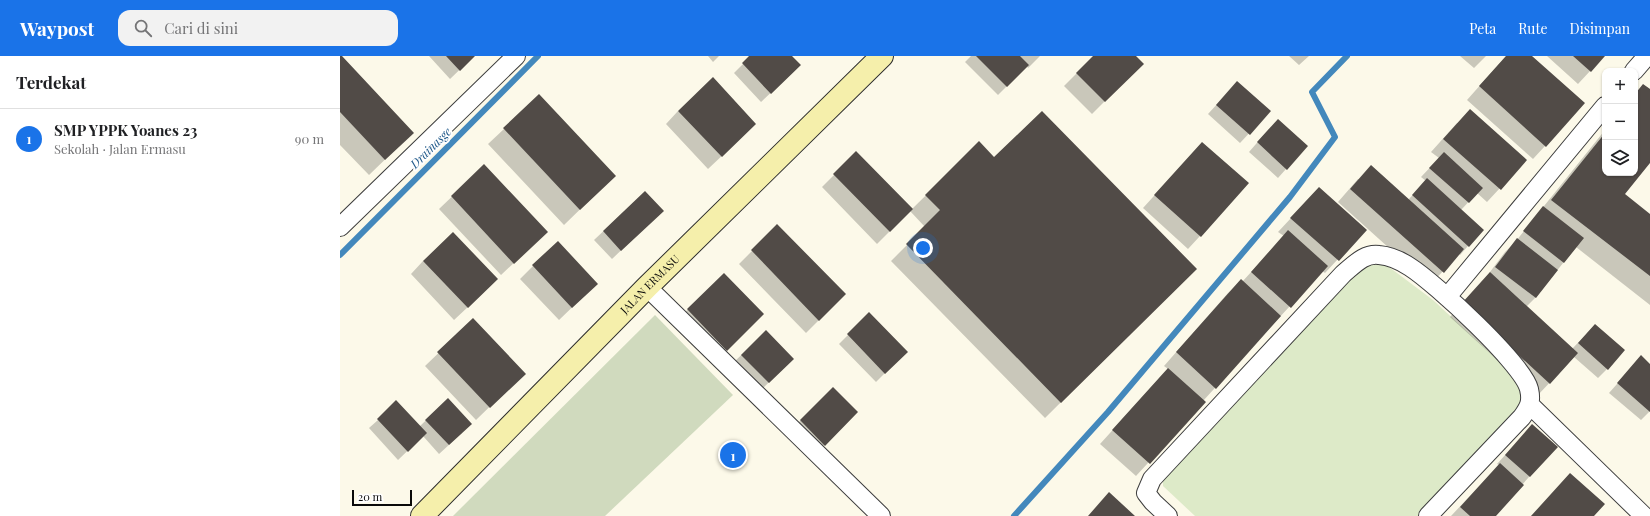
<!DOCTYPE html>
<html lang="id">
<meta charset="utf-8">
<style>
body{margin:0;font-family:"Playfair Display",serif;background:#f2f2f2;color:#202124}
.controls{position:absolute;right:12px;top:12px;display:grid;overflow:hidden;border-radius:8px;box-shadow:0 1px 3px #0004}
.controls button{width:36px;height:36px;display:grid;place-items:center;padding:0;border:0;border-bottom:1px solid #e0e0e0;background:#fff;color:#202124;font:20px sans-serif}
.scale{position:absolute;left:12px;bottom:10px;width:60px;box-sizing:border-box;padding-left:4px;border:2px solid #0a0a0a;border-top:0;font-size:11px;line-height:14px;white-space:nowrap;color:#0a0a0a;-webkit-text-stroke:3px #fff;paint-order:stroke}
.you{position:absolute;left:583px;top:192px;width:14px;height:14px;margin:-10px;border:3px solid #fff;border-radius:50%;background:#1a73e8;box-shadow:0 0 0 6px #1a73e833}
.badge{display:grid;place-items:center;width:26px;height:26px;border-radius:50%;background:#1a73e8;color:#fff;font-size:13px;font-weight:700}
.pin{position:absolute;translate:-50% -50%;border:2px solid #fff;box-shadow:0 1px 4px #0006}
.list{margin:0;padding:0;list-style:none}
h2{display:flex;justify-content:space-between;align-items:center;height:52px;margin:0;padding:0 16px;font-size:17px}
h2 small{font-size:13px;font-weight:400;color:#757577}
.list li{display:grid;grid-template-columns:26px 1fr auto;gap:12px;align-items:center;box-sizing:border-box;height:60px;padding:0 16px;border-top:1px solid #e0e0e0}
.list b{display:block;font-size:15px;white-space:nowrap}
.list p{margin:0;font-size:13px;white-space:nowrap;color:#757577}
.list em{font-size:13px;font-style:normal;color:#757577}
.icon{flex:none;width:22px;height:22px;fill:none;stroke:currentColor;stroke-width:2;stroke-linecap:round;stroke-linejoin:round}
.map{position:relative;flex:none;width:1310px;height:460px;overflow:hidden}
header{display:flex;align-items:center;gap:24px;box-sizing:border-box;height:56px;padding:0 20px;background:#1a73e8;color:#fff}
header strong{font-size:19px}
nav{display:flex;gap:22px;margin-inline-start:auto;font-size:14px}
.search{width:280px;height:36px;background:#f2f2f2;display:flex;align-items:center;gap:10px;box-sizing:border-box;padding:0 14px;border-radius:12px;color:#757577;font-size:15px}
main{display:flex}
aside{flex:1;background:#fff}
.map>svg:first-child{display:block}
.cemetery{fill:#d0dabe}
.pitch{fill:#ddeac8}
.shadow{fill:#0003}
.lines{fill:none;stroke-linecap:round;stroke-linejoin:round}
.stream{stroke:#4388bc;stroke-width:6}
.building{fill:#514b47}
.street-casing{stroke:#3d3d3d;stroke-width:20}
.secondary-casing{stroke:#2c2c2c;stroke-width:24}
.street{stroke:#fff;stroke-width:18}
.secondary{stroke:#f5efab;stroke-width:22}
.labels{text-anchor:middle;stroke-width:4;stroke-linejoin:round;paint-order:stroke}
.street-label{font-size:11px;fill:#0a0a0a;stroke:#fff}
.water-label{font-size:12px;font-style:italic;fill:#235b8b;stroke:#fff}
</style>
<header>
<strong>Waypost</strong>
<div class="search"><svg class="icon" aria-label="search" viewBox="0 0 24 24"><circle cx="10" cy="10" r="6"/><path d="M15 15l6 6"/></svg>Cari di sini</div>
<nav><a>Peta</a><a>Rute</a><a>Disimpan</a></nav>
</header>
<main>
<aside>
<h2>Terdekat<small></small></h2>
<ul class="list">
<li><span class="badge">1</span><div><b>SMP YPPK Yoanes 23</b><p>Sekolah · Jalan Ermasu</p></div><em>90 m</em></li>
</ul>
</aside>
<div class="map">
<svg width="1310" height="460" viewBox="0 0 1310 460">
<rect width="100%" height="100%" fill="#fcf9e9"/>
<path class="cemetery" d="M 315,259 L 393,339 L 265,460 L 113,460 Z"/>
<path class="pitch" d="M 1028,208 L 1045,208 L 1093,244 L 1175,320 L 1184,337 L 1182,356 L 1084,460 L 855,460 L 823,430 L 823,416 L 1010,218 Z"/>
<path class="shadow" d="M 0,0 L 57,92 L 29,119 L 0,89 Z
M 89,0 L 134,0 L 110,23 Z
M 368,0 L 379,0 L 373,6 Z
M 411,0 L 451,0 L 451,18 L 421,46 L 394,17 Z
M 631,0 L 700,0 L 688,12 L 687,10 L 658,39 L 625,6 Z
M 754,0 L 795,0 L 802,8 L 752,58 L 724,30 Z
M 949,0 L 969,0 L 959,9 Z
M 1120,0 L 1146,0 L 1134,12 Z
M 1166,0 L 1191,0 L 1205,90 L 1193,103 L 1127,44 Z
M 1207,0 L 1264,0 L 1238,28 Z
M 1303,29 L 1310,33 L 1310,105 L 1284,138 L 1310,159 L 1310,249 L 1236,191 L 1195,242 L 1186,251 L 1232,293 L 1255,269 L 1267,313 L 1258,322 L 1234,301 L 1197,340 L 1110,261 L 1144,224 L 1165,196 L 1176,185 L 1265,74 L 1265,117 L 1295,117 L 1295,38 Z
M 889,35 L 930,55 L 900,87 L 868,58 Z
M 338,55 L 402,81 L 368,113 L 326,68 Z
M 1117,67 L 1186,104 L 1147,146 L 1137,137 L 1121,154 L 1128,190 L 1120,199 L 1119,198 L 1090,229 L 998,146 L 1018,123 L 1068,144 L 1086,125 L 1081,121 L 1099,102 L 1091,96 Z
M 164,73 L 258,136 L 224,169 L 148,88 Z
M 929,73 L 946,113 L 938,122 L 909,96 Z
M 639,87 L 654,103 L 855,213 L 705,362 L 551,205 L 585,171 L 570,155 L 537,188 L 482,131 L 516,97 L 572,153 Z
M 862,87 L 860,180 L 848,193 L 803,152 Z
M 144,110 L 194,188 L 161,219 L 99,153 Z
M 979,132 L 1025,174 L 985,217 L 982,215 L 863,345 L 864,346 L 796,420 L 760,388 L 828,313 L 824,310 L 888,237 L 901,225 L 902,226 L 944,180 L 938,176 Z
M 305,136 L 313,164 L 272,203 L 254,184 Z
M 437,170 L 505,238 L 466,277 L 399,208 Z
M 83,205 L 144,236 L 114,264 L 71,218 Z
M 193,210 L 244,240 L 219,264 L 180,223 Z
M 384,218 L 423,258 L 373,307 L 335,266 Z
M 529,258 L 566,296 L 536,326 L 499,288 Z
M 133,264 L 171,330 L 136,364 L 85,310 Z
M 426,275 L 453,303 L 419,336 L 392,308 Z
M 1301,301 L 1310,309 L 1310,355 L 1301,364 L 1269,337 Z
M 493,332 L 517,356 L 475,398 L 452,373 Z
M 108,343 L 122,377 L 99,398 L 83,380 L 58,404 L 29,372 L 38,364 L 79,371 Z
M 1184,378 L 1216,391 L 1154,460 L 1111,460 L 1159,409 L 1157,408 Z"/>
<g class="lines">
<path class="stream" d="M 0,199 L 198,0
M 674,460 L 768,356 L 950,141 L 995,81 L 972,36 L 1007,0"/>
</g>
<path class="building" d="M 0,0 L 2,0 L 74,77 L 45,104 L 0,56 Z
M 106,0 L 135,0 L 120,15 Z
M 409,0 L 452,0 L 461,9 L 431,38 L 402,7 Z
M 636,0 L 680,0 L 689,9 L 667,31 Z
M 753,0 L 796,0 L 804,8 L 765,46 L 736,17 Z
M 1166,0 L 1192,0 L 1245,47 L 1206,91 L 1139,30 Z
M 1233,0 L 1265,0 L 1251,16 Z
M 373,21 L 416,68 L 382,101 L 338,55 Z
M 897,25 L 931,55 L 910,79 L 876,49 Z
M 1303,28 L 1310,33 L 1310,107 L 1285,138 L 1310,158 L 1310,220 L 1211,144 L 1265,77 L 1265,117 L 1295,117 L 1295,38 Z
M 199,38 L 276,120 L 240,154 L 163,72 Z
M 1130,53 L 1187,104 L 1161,134 L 1103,83 Z
M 702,55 L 857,213 L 721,347 L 566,188 L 600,154 L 585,139 L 639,85 L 654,101 Z
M 938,63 L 968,90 L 947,114 L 917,86 Z
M 862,86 L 909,127 L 861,181 L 814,139 Z
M 516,95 L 573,153 L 550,176 L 493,118 Z
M 1104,96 L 1143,132 L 1129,147 L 1089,112 Z
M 144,108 L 208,176 L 174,208 L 111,140 Z
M 1031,109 L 1124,193 L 1104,217 L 1010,133 Z
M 1087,122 L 1144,174 L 1129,191 L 1072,139 Z
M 979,131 L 1027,174 L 999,205 L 950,162 Z
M 305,135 L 324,155 L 281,195 L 263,175 Z
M 1203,150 L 1244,182 L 1224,207 L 1183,175 Z
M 437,168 L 506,238 L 479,265 L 411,194 Z
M 948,174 L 988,210 L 951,252 L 911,216 Z
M 113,176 L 158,223 L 128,252 L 83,205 Z
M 1177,182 L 1218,214 L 1196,242 L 1155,211 Z
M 218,185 L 258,228 L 232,252 L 192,209 Z
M 1150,216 L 1238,297 L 1210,328 L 1122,247 Z
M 384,217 L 424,258 L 387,295 L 347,253 Z
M 901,223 L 941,260 L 876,333 L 836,296 Z
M 529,256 L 568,296 L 545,318 L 507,278 Z
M 133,262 L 186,318 L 150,352 L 97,296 Z
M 1255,268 L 1285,294 L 1268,314 L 1238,287 Z
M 426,274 L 454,303 L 429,327 L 401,299 Z
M 1301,299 L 1310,308 L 1310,356 L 1277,327 Z
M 828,312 L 866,346 L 810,408 L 772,374 Z
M 493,331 L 518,356 L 485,390 L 460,364 Z
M 108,342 L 132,368 L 109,389 L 85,364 Z
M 56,344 L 87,377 L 68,396 L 37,363 Z
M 1192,368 L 1218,391 L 1190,421 L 1165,399 Z
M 1160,407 L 1184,429 L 1156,460 L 1130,460 L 1120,451 Z
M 1230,417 L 1265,448 L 1254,460 L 1191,460 Z
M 769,436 L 795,460 L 748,460 Z"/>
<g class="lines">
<defs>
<path id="street" d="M 1294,15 L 1307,0
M 0,171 L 176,0
M 307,231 L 541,460
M 1107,241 L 1265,50
M 1190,349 L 1304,460
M 828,460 L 813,446 L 806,437 L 812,423 L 1003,218 C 1014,209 1024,197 1039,199 C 1051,200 1061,205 1070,211 C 1095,227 1183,308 1189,333 C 1192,346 1189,351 1182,361 L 1088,460"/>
<g id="secondary">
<path id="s1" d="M 82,460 L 307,231 L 542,0"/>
</g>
</defs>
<use href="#street" class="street-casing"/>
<use href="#secondary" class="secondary-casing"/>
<use href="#street" class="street"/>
<use href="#secondary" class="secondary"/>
</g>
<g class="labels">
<g class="street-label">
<text dy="4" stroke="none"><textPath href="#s1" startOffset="325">JALAN ERMASU</textPath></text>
</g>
<g class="water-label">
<text transform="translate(91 92) rotate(-45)" y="4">Drainasge</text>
</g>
</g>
</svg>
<div class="controls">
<button>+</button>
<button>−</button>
<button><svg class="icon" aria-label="layers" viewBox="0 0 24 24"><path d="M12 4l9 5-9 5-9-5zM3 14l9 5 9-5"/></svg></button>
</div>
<div class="scale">20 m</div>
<div class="you"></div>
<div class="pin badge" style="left:393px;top:399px">1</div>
</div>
</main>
